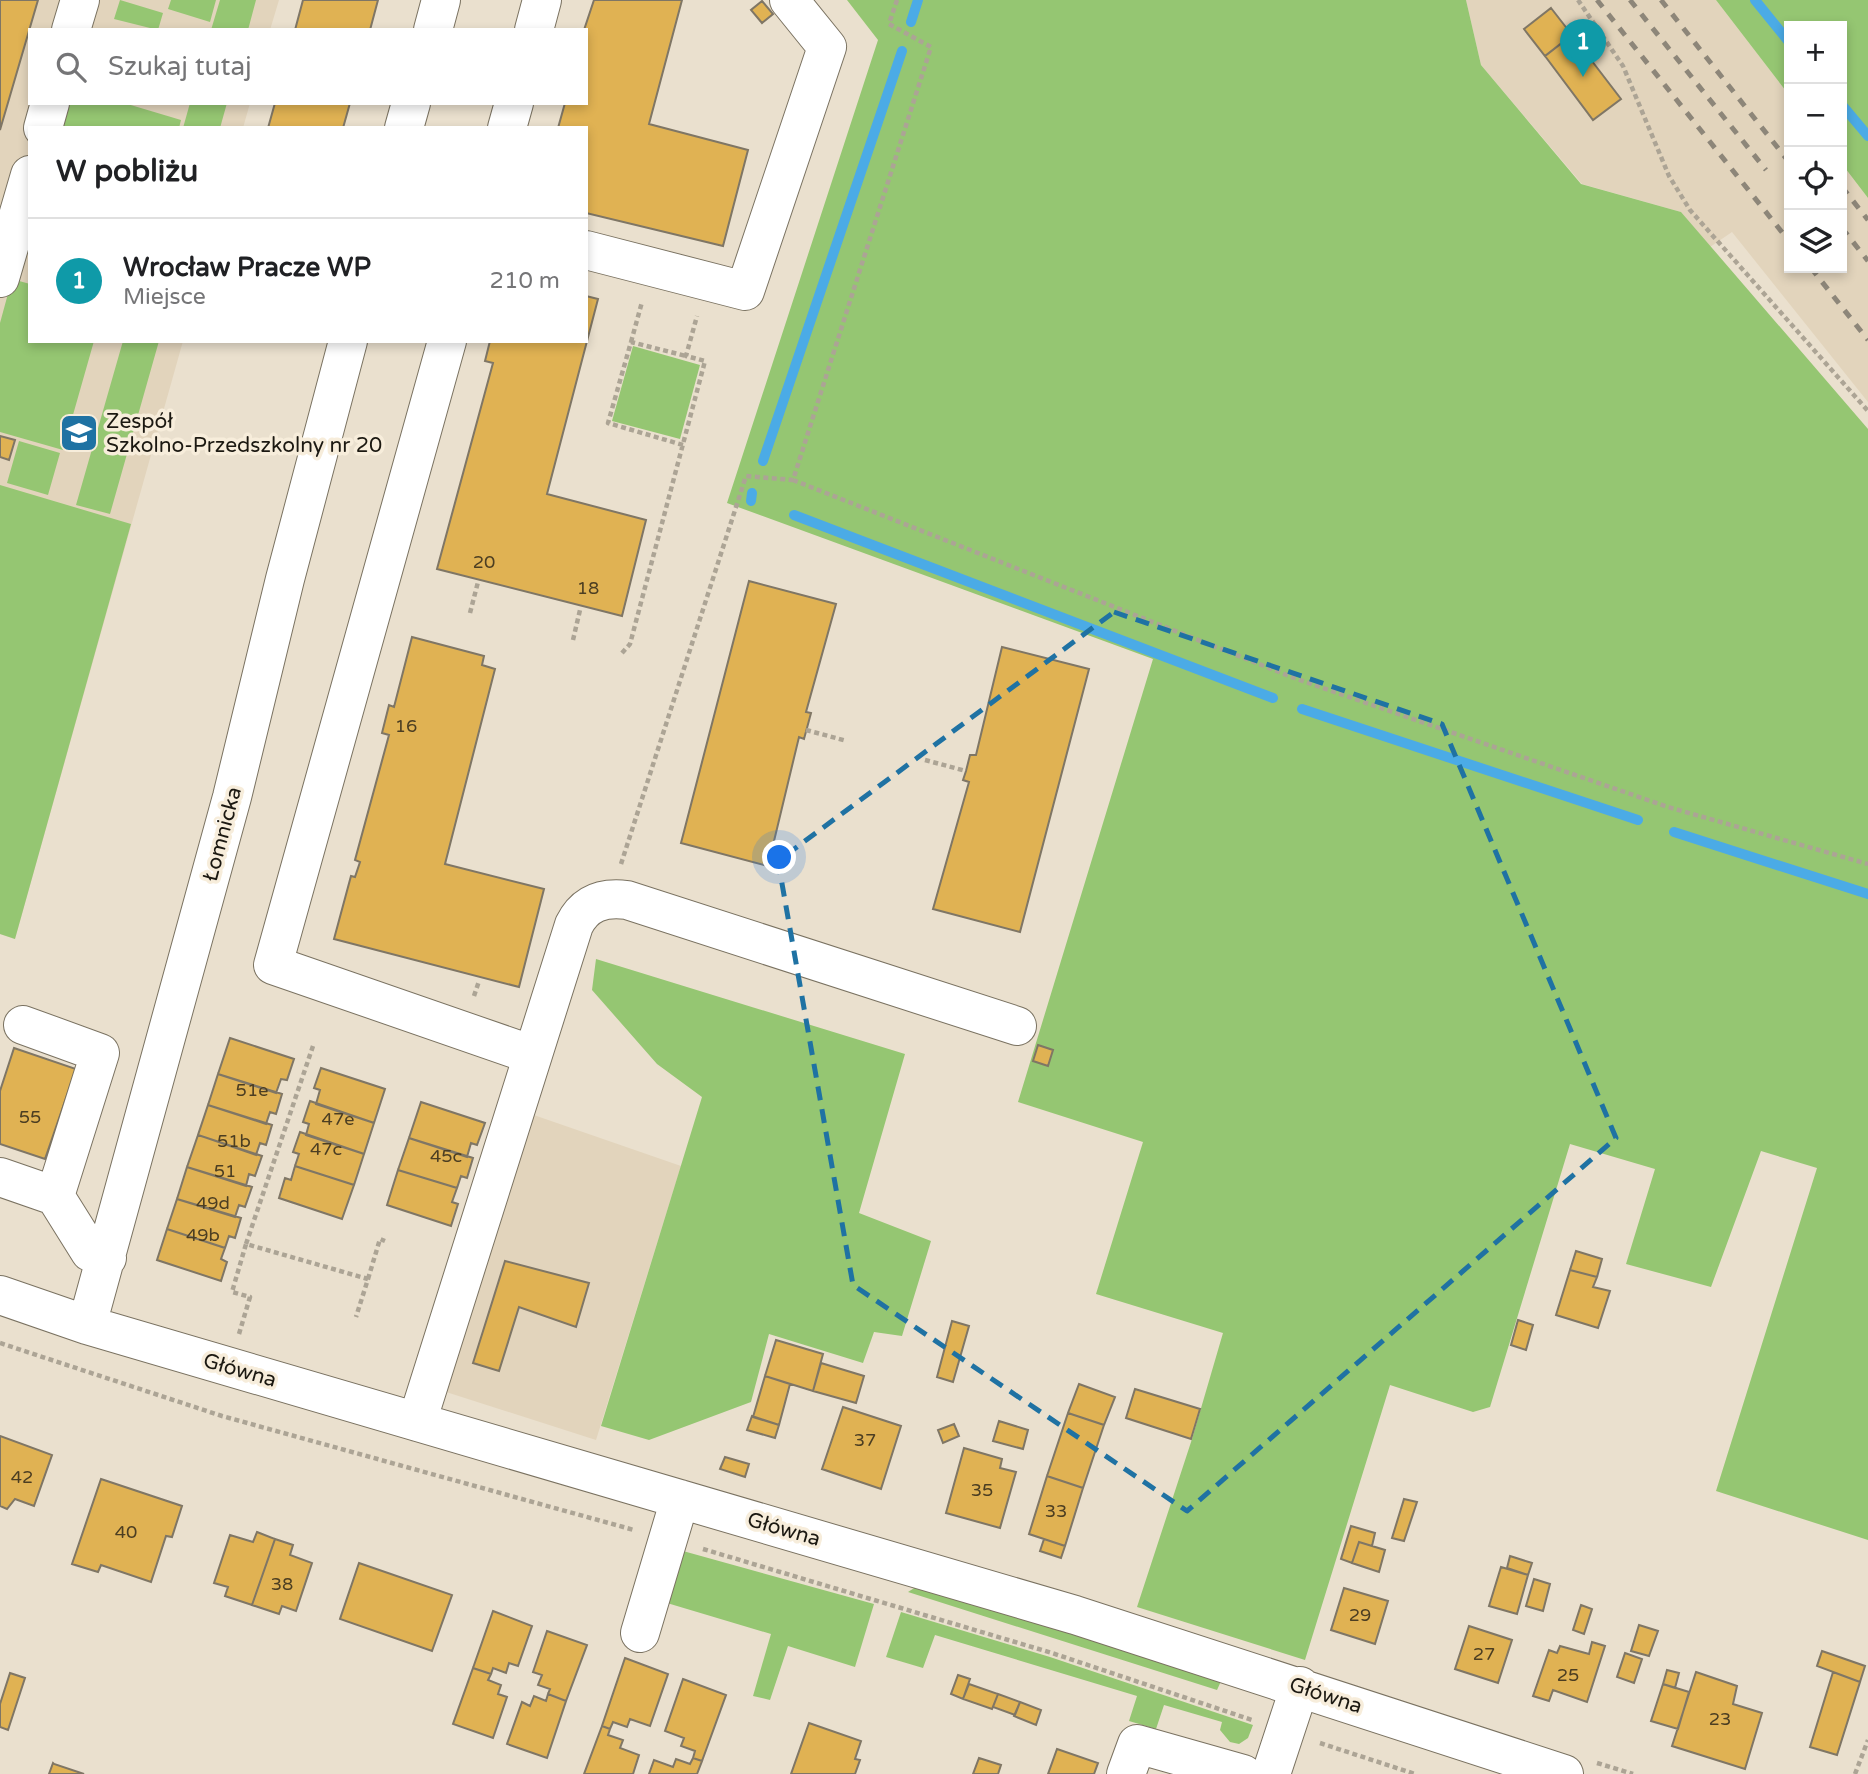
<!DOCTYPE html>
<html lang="pl">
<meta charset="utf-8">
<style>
body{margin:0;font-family:"Varela Round",sans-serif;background:#f6f6f6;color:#202124}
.controls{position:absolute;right:21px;top:21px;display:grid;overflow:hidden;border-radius:0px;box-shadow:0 4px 10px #0003}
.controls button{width:63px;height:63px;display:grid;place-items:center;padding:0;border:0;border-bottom:2px solid #e0e0e0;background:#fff;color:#202124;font:35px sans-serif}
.you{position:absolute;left:780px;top:858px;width:24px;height:24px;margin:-18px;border:5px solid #fff;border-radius:50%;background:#1a73e8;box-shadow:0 0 0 10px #1a73e833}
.badge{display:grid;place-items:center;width:46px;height:46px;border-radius:50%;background:#7c3aed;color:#fff;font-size:23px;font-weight:700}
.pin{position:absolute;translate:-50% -58px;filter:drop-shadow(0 2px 4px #0008)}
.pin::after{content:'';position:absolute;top:37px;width:24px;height:21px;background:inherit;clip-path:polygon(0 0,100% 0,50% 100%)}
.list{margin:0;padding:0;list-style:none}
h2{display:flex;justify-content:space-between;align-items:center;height:91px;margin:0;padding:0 28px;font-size:30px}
h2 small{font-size:23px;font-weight:400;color:#757577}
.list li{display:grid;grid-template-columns:46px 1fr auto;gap:21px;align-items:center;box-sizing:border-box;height:126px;padding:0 28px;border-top:2px solid #e0e0e0}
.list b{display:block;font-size:26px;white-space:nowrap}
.list p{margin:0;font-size:23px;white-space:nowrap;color:#757577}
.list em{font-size:23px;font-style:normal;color:#757577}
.icon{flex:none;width:38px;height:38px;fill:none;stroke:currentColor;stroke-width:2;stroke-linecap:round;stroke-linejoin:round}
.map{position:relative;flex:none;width:1868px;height:1774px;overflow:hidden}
.search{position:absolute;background:#fff;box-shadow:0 4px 10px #0003;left:28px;top:28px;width:560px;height:77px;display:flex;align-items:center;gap:18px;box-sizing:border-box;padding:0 24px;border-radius:0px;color:#757577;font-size:26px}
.panel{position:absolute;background:#fff;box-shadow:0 4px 10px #0003;left:28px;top:126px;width:560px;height:217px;border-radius:0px}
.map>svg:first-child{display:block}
.built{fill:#e2d4bc}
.green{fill:#95c672}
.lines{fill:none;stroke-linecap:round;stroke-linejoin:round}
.stream{stroke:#4babe6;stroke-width:10}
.building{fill:#e0b253;stroke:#7f7665;stroke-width:2}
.minor-casing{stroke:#7a7261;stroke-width:40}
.path{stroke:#aca495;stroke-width:4.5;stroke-dasharray:5 3.5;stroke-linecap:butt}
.minor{stroke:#fff;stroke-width:38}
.rail{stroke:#8d8679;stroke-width:5;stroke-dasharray:9 9;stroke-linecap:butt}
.marked{fill:none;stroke:#1f72a3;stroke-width:5;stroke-dasharray:14 9;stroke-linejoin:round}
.labels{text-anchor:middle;stroke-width:7;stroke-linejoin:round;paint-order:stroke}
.number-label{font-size:18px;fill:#4c3e22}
.poi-label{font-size:21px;fill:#1b1811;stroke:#f7eddb;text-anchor:start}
.street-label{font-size:21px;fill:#1b1811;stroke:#f7eddb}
</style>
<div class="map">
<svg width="1868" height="1774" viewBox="0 0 1868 1774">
<rect width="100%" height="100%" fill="#eae0ce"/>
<path class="built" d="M 0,0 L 279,0 L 270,30 L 30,30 L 30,103 L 250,103 L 243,128 L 30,128 L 30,341 L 183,341 L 15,939 L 0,934 Z
M 1466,0 L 1716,0 L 1789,95 L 1789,268 L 1842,268 L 1842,164 L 1868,198 L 1868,402 L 1732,232 L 1710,247 L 1681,212 L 1582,184 L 1481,65 Z
M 528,1113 L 681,1166 L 596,1440 L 443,1391 Z"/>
<path class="green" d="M 120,0 L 163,13 L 158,30 L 114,19 Z
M 171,0 L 216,0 L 210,22 L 168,9 Z
M 220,0 L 256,0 L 248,30 L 211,30 Z
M 847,0 L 1466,0 L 1481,65 L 1581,184 L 1681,212 L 1868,429 L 1868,1540 L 1716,1491 L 1817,1168 L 1761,1151 L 1711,1287 L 1626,1264 L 1655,1169 L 1570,1144 L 1490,1407 L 1473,1412 L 1390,1385 L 1305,1660 L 1137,1607 L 1192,1439 L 1223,1333 L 1096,1294 L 1143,1142 L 1018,1102 L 1153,659 L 727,503 L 878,40 Z
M 1716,0 L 1868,0 L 1868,198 L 1842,164 L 1842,26 L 1789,26 L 1789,95 Z
M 65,103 L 124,103 L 181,120 L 179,128 L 58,128 Z
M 190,103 L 227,103 L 220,128 L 183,128 Z
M 12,279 L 30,284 L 30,341 L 94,341 L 63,450 L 0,432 L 0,323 Z
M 123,341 L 159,341 L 110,514 L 76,505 Z
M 633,346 L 700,365 L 680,439 L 612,421 Z
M 19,441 L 60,453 L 48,495 L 7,483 Z
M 0,485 L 131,524 L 15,939 L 0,934 Z
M 596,959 L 905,1054 L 859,1213 L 931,1241 L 902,1336 L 874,1332 L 863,1363 L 769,1334 L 751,1402 L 649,1440 L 601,1426 L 702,1097 L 657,1064 L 592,990 Z
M 683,1551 L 874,1604 L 855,1667 L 788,1646 L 770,1700 L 753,1696 L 771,1634 L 667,1603 Z
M 919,1585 L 1222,1679 L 1217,1690 L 908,1592 Z
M 901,1612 L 1050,1657 L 1253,1725 L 1248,1738 L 1239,1744 L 1230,1742 L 1220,1730 L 1222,1722 L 1164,1705 L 1156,1729 L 1129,1721 L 1137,1696 L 935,1635 L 923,1668 L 886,1657 Z"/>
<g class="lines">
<path class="stream" d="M 1755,0 L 1789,42
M 911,22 L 918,0
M 1842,105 L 1868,136
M 763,461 L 902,51
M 751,501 L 752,493
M 794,515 L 1273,698
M 1302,709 L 1638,820
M 1674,832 L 1868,894"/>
</g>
<path class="building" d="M 0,0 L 38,0 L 0,130 Z
M 303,0 L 378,0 L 370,30 L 295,30 Z
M 594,0 L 682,0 L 649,124 L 748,150 L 723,246 L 586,213 L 586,128 L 558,128 L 565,103 L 586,103 L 586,30 L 584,30 Z
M 762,1 L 773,14 L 762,23 L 751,10 Z
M 1551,8 L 1572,35 L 1545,56 L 1524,29 Z
M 1572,35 L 1621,99 L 1593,120 L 1545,56 Z
M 275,103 L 350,103 L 343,128 L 268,128 Z
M 586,296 L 598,299 L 547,494 L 646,520 L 622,616 L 437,569 L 493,363 L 485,361 L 490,341 L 586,341 Z
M 0,436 L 15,440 L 9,460 L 0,457 Z
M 749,581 L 836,604 L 806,712 L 811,713 L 804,739 L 799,737 L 768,866 L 681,843 Z
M 412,637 L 484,656 L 482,665 L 495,669 L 445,864 L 544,889 L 519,987 L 334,939 L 351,876 L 355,877 L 360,862 L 355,860 L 389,735 L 382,733 L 389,705 L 394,707 Z
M 1002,647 L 1089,669 L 1020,932 L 933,909 L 969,782 L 963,780 L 966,771 L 970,755 L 976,755 Z
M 230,1038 L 294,1059 L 287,1080 L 281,1079 L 276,1093 L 218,1074 Z
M 1038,1045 L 1053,1050 L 1048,1066 L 1033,1061 Z
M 14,1048 L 76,1069 L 45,1159 L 0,1144 L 0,1091 Z
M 321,1068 L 385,1089 L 374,1123 L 316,1104 L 320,1090 L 314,1088 Z
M 218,1074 L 282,1094 L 276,1114 L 270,1112 L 266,1124 L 208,1105 Z
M 310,1101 L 374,1123 L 364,1154 L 306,1135 L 309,1124 L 303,1122 Z
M 421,1102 L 485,1123 L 477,1145 L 471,1143 L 467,1157 L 409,1138 Z
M 208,1105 L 272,1125 L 266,1145 L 260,1143 L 256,1155 L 198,1135 Z
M 300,1132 L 364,1154 L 354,1185 L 295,1166 L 299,1154 L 293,1152 Z
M 198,1135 L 262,1156 L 255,1176 L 249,1174 L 246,1186 L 187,1167 Z
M 409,1138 L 473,1158 L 467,1178 L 461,1176 L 457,1188 L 398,1170 Z
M 295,1166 L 354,1185 L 342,1219 L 279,1198 L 285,1178 L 291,1180 Z
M 187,1167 L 252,1187 L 245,1207 L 239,1205 L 235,1217 L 177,1199 Z
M 398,1170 L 457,1188 L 452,1202 L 458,1204 L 451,1226 L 387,1205 Z
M 177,1199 L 241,1218 L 235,1238 L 229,1236 L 225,1248 L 167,1229 Z
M 167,1229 L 225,1248 L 221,1259 L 227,1262 L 221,1281 L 157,1260 Z
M 1576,1251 L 1602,1259 L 1597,1277 L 1570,1270 Z
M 505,1261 L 589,1283 L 576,1327 L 519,1307 L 499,1371 L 473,1363 Z
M 1570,1270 L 1597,1277 L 1593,1287 L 1610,1291 L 1598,1328 L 1556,1315 Z
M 1518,1320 L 1533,1325 L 1526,1350 L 1511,1345 Z
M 952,1321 L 969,1326 L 953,1382 L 937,1377 Z
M 776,1340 L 823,1354 L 813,1391 L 765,1376 Z
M 821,1363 L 864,1376 L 856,1403 L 813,1391 Z
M 765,1376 L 790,1384 L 779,1425 L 753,1417 Z
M 1079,1384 L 1115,1397 L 1104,1425 L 1068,1413 Z
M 1135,1389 L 1200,1409 L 1191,1439 L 1126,1418 Z
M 843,1407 L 901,1426 L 881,1489 L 822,1469 Z
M 1068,1413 L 1104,1425 L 1083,1488 L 1047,1476 Z
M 752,1416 L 779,1425 L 775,1438 L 747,1430 Z
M 999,1421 L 1028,1430 L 1023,1449 L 993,1441 Z
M 954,1424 L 959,1436 L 943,1443 L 938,1430 Z
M 0,1436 L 52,1455 L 34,1506 L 15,1499 L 7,1509 L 0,1506 Z
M 964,1448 L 1002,1459 L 1000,1468 L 1016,1472 L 1000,1528 L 946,1513 Z
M 725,1457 L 749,1464 L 745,1477 L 720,1469 Z
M 1047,1476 L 1083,1488 L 1065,1546 L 1029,1534 Z
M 101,1479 L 182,1506 L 172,1537 L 166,1536 L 151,1582 L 101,1565 L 98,1572 L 72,1564 Z
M 1404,1499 L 1417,1502 L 1404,1541 L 1392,1538 Z
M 1351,1526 L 1375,1533 L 1372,1546 L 1359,1542 L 1352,1563 L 1341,1559 Z
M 257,1532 L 275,1539 L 252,1605 L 225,1596 L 228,1587 L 214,1583 L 230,1535 L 253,1542 Z
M 275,1539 L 293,1545 L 290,1555 L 312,1563 L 296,1611 L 282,1606 L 279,1614 L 252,1605 Z
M 1044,1539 L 1065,1546 L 1061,1558 L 1040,1551 Z
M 1359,1542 L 1385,1550 L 1379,1572 L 1352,1563 Z
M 1510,1556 L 1532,1563 L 1528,1575 L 1507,1568 Z
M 359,1563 L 452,1595 L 432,1651 L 340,1619 Z
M 1501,1567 L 1528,1575 L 1517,1614 L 1489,1606 Z
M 1534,1579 L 1550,1584 L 1543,1611 L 1526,1606 Z
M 1344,1588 L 1388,1601 L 1375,1644 L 1331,1630 Z
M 1581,1605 L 1592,1609 L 1584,1634 L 1573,1630 Z
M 493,1611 L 532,1626 L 518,1666 L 509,1663 L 506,1673 L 493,1668 L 491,1674 L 473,1668 Z
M 1639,1625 L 1658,1631 L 1649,1656 L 1631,1651 Z
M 1469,1626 L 1512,1640 L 1498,1683 L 1455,1669 Z
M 547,1631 L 587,1645 L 566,1701 L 548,1694 L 550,1689 L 538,1685 L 542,1675 L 533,1672 Z
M 1592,1642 L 1605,1646 L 1587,1702 L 1553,1690 L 1549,1701 L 1533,1696 L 1549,1650 L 1557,1653 L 1560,1646 L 1589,1654 Z
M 1822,1651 L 1865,1666 L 1860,1682 L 1817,1666 Z
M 1625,1653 L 1642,1659 L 1634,1683 L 1617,1677 Z
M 625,1658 L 668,1674 L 650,1726 L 630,1719 L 627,1727 L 613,1722 L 610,1729 L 602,1726 Z
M 473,1668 L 491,1674 L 488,1680 L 501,1685 L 498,1694 L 507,1697 L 493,1738 L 453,1724 Z
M 1667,1670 L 1679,1673 L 1675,1688 L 1663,1684 Z
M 1696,1672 L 1737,1686 L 1733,1704 L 1762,1713 L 1745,1769 L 1672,1746 Z
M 1833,1672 L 1860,1682 L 1837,1755 L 1810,1747 Z
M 10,1673 L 25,1678 L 8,1730 L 0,1727 L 0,1704 Z
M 958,1675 L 970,1679 L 963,1699 L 951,1694 Z
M 683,1679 L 726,1695 L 702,1761 L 693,1758 L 695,1751 L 681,1746 L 684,1738 L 665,1731 Z
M 969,1684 L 998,1694 L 992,1709 L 963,1699 Z
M 1663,1684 L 1689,1692 L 1678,1729 L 1651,1721 Z
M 548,1694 L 566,1701 L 547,1758 L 507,1744 L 522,1702 L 530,1706 L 534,1696 L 546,1701 Z
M 998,1694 L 1020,1702 L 1015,1715 L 993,1707 Z
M 1020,1702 L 1041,1710 L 1036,1725 L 1014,1716 Z
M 809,1723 L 861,1741 L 855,1759 L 860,1760 L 855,1774 L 791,1774 Z
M 602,1726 L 610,1729 L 608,1735 L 623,1740 L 620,1748 L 639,1755 L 633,1774 L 584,1774 Z
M 1057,1749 L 1098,1763 L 1094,1774 L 1048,1774 Z
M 693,1758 L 702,1761 L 697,1774 L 649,1774 L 654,1760 L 673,1767 L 676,1759 L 690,1764 Z
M 979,1758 L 1001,1765 L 998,1774 L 973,1774 Z
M 53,1763 L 54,1764 L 84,1774 L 49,1774 Z"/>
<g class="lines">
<defs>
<path id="minor" d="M 71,30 L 80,0
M 433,30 L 441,0
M 534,30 L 542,0
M 43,128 L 50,103
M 404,128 L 411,103
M 507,128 L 514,103
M 586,250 L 745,291 L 827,47 L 789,0
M 0,278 L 30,175
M 447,341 L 273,965 L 533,1055
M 23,1025 L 100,1053 L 55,1196
M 0,1177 L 55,1196 L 90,1252 L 107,1258
M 0,1295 L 87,1325 L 1075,1615 L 1564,1774
M 87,1325 L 232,797 L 285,579 L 348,341
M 417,1422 L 574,925 C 585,903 603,897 627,900 L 1017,1026
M 640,1633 L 680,1499
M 1126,1774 L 1137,1744 L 1243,1774
M 1271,1774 L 1300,1686"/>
</defs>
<use href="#minor" class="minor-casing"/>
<path class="path" d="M 1578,0 L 1623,66 L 1669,176 L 1690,210 L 1868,411
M 631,342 L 642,302
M 683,445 L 608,423 L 631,342 L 686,356
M 793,480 L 1297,679 L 1668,807 L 1868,864
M 470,613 L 478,582
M 573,640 L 580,610
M 622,653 L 630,644 L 705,361 L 686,356 L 697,316
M 806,730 L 847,741
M 925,760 L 966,771
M 621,864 L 746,476 L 793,480 L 931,47 L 889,24 L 897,0
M 474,996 L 479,981
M 313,1046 L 246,1244 L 368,1279 L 356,1317
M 368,1279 L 380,1239 L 385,1241
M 239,1334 L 250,1297 L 232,1292 L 246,1244
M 0,1343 L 222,1416 L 634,1530
M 703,1549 L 1052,1653 L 1252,1720
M 1320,1743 L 1415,1774
M 1597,1763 L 1633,1774
M 1855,1774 L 1868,1740"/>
<use href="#minor" class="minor"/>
<path class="rail" d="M 1597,0 L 1789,241
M 1630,0 L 1766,170
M 1661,0 L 1789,162
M 1842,187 L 1868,220
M 1842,228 L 1868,261
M 1811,268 L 1868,340"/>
</g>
<path class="marked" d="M 1114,612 L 1442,724 L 1616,1138 L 1187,1511 L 853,1285 L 778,861 Z"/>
<defs>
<symbol id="school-square" viewBox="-11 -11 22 22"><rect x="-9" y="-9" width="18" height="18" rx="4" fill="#1f72a3" stroke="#f7eddb"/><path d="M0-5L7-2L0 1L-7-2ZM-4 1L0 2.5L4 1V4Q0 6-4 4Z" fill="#fff"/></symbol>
</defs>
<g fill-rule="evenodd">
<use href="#school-square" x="57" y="411" width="44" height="44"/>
</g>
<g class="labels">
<g class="number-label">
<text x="484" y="568">20</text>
<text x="588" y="594">18</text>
<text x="406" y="732">16</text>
<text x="252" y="1096">51e</text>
<text x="30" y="1123">55</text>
<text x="338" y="1125">47e</text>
<text x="234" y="1147">51b</text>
<text x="326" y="1155">47c</text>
<text x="446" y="1162">45c</text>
<text x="225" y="1177">51</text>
<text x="213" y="1209">49d</text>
<text x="203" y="1241">49b</text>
<text x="865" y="1446">37</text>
<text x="22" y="1483">42</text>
<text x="982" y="1496">35</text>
<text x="1056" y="1517">33</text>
<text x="126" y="1538">40</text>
<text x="282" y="1590">38</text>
<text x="1360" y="1621">29</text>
<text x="1484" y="1660">27</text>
<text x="1568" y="1681">25</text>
<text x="1720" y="1725">23</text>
</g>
<g class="poi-label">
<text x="106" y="428">Zespół<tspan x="106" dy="24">Szkolno-Przedszkolny nr 20</tspan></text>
</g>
<g class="street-label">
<text transform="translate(222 834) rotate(-75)" y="7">Łomnicka</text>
<text transform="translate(240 1370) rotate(16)" y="7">Główna</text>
<text transform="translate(784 1529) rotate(16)" y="7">Główna</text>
<text transform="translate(1326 1695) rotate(18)" y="7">Główna</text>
</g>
</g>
</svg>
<div class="controls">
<button>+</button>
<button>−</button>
<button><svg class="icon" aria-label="locate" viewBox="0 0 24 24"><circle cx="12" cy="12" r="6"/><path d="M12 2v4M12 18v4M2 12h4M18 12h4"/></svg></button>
<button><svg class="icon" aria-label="layers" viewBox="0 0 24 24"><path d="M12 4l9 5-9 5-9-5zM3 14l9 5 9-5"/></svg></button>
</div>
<div class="you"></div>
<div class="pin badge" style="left:1583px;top:77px;background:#0f9aa8">1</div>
<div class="search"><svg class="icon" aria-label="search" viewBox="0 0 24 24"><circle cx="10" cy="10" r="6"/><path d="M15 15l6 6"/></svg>Szukaj tutaj</div>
<section class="panel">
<h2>W pobliżu<small></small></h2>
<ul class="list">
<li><span class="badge" style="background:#0f9aa8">1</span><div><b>Wrocław Pracze WP</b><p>Miejsce</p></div><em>210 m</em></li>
</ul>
</section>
</div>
